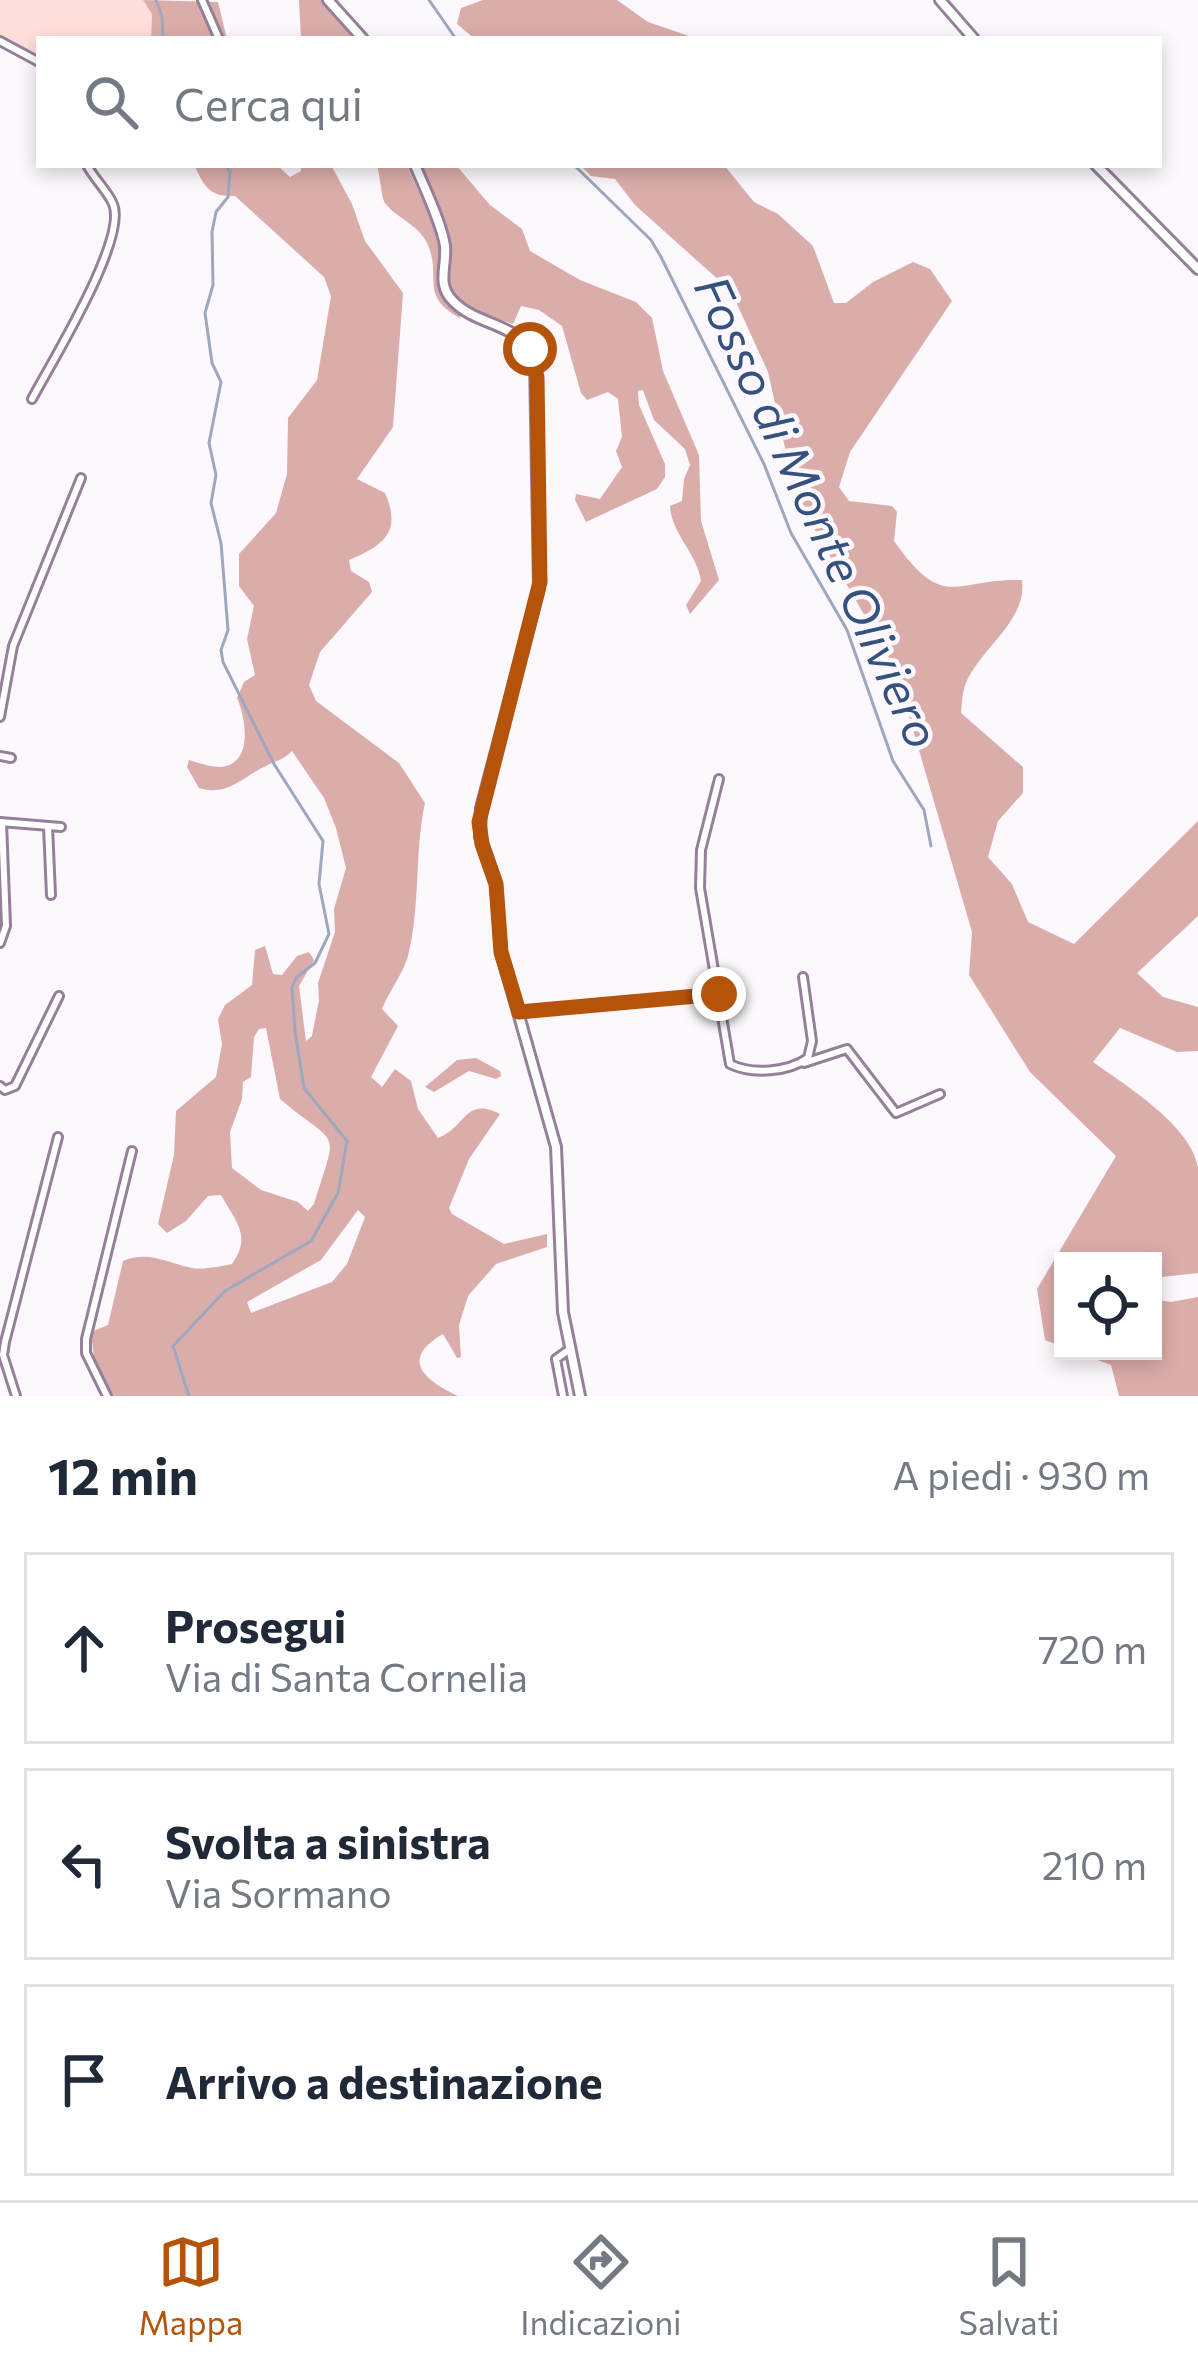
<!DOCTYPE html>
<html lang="it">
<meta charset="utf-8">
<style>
body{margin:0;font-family:Commissioner,sans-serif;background:#f2f2f3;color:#1f2937}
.controls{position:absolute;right:36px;bottom:36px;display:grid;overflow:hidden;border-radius:0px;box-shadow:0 6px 18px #0003}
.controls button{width:108px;height:108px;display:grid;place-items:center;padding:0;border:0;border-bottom:3px solid #e0e1e3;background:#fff;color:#1f2937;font:60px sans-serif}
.stop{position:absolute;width:36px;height:36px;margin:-27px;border:9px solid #b45309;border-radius:50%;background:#fff}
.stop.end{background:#b45309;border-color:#fff;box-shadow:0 3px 12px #0008}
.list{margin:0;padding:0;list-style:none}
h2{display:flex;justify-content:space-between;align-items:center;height:156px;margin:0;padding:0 48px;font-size:51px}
h2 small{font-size:39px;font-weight:400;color:#747a83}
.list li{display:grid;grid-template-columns:78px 1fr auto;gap:36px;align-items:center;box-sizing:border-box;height:192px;margin:0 24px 24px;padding:0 24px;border:3px solid #e0e1e3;border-radius:0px}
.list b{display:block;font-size:45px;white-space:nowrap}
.list p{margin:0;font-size:39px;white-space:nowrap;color:#747a83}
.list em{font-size:39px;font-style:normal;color:#747a83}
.icon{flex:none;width:66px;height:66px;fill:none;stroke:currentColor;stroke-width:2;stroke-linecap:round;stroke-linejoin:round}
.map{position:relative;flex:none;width:1198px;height:1396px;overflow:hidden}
.search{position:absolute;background:#fff;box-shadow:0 6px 18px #0003;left:36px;right:36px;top:36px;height:132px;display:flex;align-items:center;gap:30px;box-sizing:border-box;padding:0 42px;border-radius:0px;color:#747a83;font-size:45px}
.sheet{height:804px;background:#fff}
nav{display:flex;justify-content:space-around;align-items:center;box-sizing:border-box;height:168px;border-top:3px solid #e0e1e3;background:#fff;font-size:33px;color:#747a83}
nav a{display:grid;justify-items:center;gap:6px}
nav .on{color:#b45309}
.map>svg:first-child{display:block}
.green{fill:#ffdedc}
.forest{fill:#dbadaa;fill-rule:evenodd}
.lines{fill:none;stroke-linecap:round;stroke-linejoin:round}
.stream{stroke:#9da8be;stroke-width:3}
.street-casing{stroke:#958099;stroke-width:12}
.secondary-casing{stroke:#958099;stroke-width:14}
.street{stroke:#fff;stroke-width:6}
.secondary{stroke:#fff;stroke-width:8}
.route{stroke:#b45309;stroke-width:15}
.labels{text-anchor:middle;stroke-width:9;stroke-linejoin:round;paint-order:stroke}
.water-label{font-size:48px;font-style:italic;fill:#34517f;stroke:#fcf8fd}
</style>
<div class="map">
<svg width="1198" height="1396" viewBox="0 0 1198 1396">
<rect width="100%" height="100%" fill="#fcf8fd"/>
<path class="green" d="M 0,0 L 143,0 L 152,14 L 151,39 L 39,39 L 39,59 L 0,37 Z"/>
<path class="forest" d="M 143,0 L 218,2 L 227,39 L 151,39 L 152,14 Z
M 299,0 L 321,0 L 355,39 L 301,39 Z
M 483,0 L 617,0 L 648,22 L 698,39 L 475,39 L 457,24 L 461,8 Z
M 194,165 L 277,165 L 290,177 L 301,171 L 301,165 L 331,165 L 352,204 L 365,241 L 403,293 L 393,427 L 357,479 L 385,493 C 402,532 384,545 349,560 L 351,571 L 369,582 L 372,592 L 320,652 L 309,685 L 316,701 L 399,763 L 425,803 C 414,854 421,904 408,956 C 403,974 389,991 382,1009 L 398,1026 L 371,1077 L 382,1087 L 395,1069 L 411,1081 L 418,1109 L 438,1138 C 466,1128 464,1096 500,1114 L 469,1159 L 449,1208 L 452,1214 L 504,1244 L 547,1234 L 547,1247 L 496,1264 L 468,1296 L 459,1325 L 461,1357 L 457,1358 L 443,1334 C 398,1360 426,1381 458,1396 L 113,1396 L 94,1358 L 91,1332 L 108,1325 L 123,1261 C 148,1250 168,1263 192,1268 C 205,1270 220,1266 232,1264 C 252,1236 236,1222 221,1195 L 208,1196 L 186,1221 L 167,1233 L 158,1224 L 174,1155 L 176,1111 L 216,1077 L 222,1044 L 218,1019 L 225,1005 L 252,985 L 255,950 L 265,946 L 273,974 L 282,975 L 297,956 L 309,952 L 314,960 L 299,986 L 306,1041 L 312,1036 L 319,1000 L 318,983 L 335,932 L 334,909 L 346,868 L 336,828 L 324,798 L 292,751 C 283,760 277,760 266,766 C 242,777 228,797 199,788 L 187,767 L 189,760 C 199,763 210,767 220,767 C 254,765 246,718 237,698 L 244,682 L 255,675 L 247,639 L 254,606 L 239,586 L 239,554 L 276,513 L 287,474 L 288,418 L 317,380 L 331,296 L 324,277 L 235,196 C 209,197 205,187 194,165 ZM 266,1028 L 280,1099 C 339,1149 339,1124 314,1204 L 308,1211 L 298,1202 L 261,1190 L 232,1168 L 230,1132 L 242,1099 L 243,1082 L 251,1077 L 254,1037 L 259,1029 ZM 358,1210 L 365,1217 L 347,1264 L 332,1282 L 251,1313 L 247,1302 L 321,1260 Z
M 377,165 L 407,165 C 416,188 430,212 437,236 C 446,272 426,285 461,313 L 460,318 C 418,295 443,277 427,243 C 418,224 396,218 385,203 C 381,197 380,174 377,165 Z
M 419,165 L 456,165 L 490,205 L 522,229 L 530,251 L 580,280 L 636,302 L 652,318 L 663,371 L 699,455 L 701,521 L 719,580 L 690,614 L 686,605 L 701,581 C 697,553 671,533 670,506 L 682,501 L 684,479 L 690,465 L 685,449 L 654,420 L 643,390 L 638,391 L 639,405 L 665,464 L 665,477 L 657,489 L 586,522 L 575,500 L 576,494 L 600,499 L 622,467 L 616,451 L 622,437 L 618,399 L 608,392 L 587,400 L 581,393 L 562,326 L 539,310 L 521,306 L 513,324 L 473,311 L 456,298 L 447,285 L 447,241 Z
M 580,165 L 724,165 L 754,202 L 778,214 L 813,246 L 834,303 L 846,303 L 873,282 L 913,262 L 930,269 L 952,301 L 850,452 L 839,487 L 849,501 L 892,506 L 897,512 L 894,541 C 945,613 953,578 1022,580 C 1028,620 979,650 966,683 C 962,692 962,704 961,713 L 1023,767 L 1023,793 L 998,821 L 988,857 L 1012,884 L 1028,922 L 1074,944 L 1198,821 L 1198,916 L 1137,973 L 1163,997 L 1198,1007 L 1198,1051 L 1177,1052 L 1120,1028 L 1093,1062 C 1125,1085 1192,1126 1198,1168 C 1198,1201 1198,1239 1198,1273 L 1153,1278 L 1153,1261 L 1063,1261 L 1063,1347 L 1045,1340 L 1037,1289 L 1116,1156 L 1030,1072 L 969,975 L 972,932 L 895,668 L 796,497 L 768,372 L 731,291 L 635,205 L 615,179 L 591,176 Z
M 476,1058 L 500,1071 L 501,1076 L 496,1079 L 469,1071 L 434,1092 L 425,1087 L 457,1060 Z
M 1198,1297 L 1198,1396 L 1119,1396 L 1111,1365 L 1074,1351 L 1153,1351 L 1153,1299 L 1171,1302 Z"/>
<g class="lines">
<path class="stream" d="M 156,0 L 162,16 L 163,39
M 429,0 L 456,39
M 574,165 L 651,240 L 661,257 L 764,464 L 791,533 L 847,630 L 893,761 L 924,810 L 931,846
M 189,1396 L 173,1346 L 225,1291 L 311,1241 L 338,1193 L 347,1141 L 304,1088 L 295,1032 L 292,987 L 297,977 L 315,963 L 329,934 L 319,884 L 323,841 L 274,764 L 223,662 L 221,650 L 228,630 L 221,543 L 211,503 L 216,475 L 209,443 L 221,382 L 212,363 L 205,313 L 213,285 L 212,232 L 216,212 L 228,197 L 230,172 L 226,165"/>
<defs>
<path id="street" d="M 202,0 L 219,39
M 0,41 L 39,62
M 32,399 C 51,363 128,239 113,204 C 107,190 94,179 87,165
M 0,717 L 13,646 L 81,478
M 0,756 L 11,758
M 719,779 L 701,850 L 700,888 L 730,1064 C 752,1075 788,1072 808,1058 L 812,1041 L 803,977
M 0,822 L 61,827
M 48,826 L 51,895
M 0,943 L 6,926 L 2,822
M 519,1012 L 718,994
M 804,1063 L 847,1049 L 896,1113 L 940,1094
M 0,1086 L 5,1090 L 15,1086 L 59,996
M 16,1396 L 3,1355 L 5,1342 L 58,1137
M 107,1396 L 86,1353 L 86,1339 L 132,1151
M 563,1396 L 556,1359 L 570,1349"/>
<path id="secondary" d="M 328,0 L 363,39
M 940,0 L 974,39
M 415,165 C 424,187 442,224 445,246 C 447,267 436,284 453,301 C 479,328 521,321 535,361 L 539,589 L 481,808 L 480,837 L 496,883 L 501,952 L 556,1147 L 563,1312 L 580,1396
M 1096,165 L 1198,269"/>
</defs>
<use href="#street" class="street-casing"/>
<use href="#secondary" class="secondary-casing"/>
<use href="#street" class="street"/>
<use href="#secondary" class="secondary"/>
</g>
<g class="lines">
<path class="route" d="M 530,349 L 537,377 L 540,582 L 479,822 L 482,844 L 496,884 L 501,952 L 519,1012 L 719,994"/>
</g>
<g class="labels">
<g class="water-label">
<text transform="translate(817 512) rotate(65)" y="17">Fosso di Monte Oliviero</text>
</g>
</g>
</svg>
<div class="controls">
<button><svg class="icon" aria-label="locate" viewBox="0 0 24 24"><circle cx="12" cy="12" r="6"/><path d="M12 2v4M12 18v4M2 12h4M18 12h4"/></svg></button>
</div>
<div class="stop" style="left:530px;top:349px"></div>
<div class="stop end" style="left:719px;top:994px"></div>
<div class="search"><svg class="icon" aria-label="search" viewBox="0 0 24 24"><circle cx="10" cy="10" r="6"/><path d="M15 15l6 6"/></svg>Cerca qui</div>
</div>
<section class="sheet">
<h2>12 min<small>A piedi · 930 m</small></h2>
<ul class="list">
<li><svg class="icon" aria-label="ahead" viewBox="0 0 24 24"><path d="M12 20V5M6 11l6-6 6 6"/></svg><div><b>Prosegui</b><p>Via di Santa Cornelia</p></div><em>720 m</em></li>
<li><svg class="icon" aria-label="left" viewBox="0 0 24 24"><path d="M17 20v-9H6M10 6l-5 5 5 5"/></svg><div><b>Svolta a sinistra</b><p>Via Sormano</p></div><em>210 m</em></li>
<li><svg class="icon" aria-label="arrive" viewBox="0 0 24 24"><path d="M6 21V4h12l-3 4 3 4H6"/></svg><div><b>Arrivo a destinazione</b></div></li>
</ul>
</section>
<nav>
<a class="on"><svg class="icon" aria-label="map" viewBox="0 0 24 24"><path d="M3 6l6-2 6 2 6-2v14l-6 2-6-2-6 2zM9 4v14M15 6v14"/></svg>Mappa</a>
<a><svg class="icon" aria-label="directions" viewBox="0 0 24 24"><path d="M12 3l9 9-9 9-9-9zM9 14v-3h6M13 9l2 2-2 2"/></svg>Indicazioni</a>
<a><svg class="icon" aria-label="saved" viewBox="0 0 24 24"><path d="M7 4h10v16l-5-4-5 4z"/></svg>Salvati</a>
</nav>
